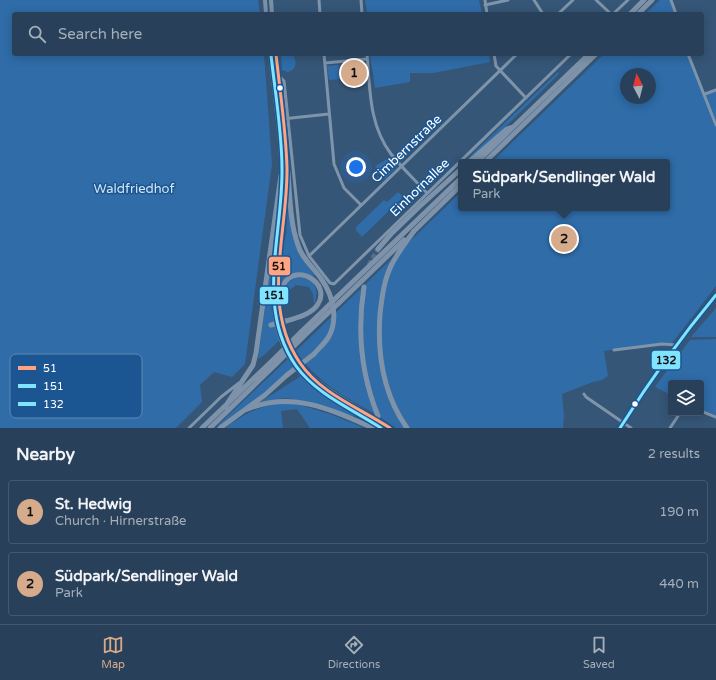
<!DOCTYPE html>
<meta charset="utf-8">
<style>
body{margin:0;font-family:"Varela Round",sans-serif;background:#30475f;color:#f1f3f6}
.controls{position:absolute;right:12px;bottom:12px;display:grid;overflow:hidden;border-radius:4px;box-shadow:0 2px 10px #0003}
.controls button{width:36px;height:36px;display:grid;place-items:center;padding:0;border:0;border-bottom:1px solid #44596f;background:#284059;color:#f1f3f6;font:20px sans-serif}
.compass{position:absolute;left:620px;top:68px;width:36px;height:36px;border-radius:50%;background:#284059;box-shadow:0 2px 10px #0003;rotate:353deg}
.you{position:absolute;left:356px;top:167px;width:14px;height:14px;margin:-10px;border:3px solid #fff;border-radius:50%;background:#1a73e8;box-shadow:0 0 0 6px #1a73e833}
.badge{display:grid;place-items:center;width:26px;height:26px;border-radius:50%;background:#d6ab8b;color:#111;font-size:13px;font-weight:700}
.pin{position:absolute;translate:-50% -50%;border:2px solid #fff;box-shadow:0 1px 4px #0006}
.popup{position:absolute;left:458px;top:159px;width:212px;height:52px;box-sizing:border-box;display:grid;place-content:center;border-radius:4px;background:#284059;filter:drop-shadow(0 1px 3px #0005);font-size:13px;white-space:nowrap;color:#a5afba}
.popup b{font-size:15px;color:#f1f3f6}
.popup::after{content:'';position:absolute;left:50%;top:100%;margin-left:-8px;border:8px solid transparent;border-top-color:#284059}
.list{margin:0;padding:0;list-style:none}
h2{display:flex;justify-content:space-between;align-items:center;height:52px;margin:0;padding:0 16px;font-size:17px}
h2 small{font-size:13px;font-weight:400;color:#a5afba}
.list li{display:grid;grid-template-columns:26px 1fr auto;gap:12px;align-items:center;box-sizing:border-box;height:64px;margin:0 8px 8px;padding:0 8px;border:1px solid #44596f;border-radius:4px}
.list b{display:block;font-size:15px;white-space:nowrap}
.list p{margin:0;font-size:13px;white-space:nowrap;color:#a5afba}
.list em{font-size:13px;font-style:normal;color:#a5afba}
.icon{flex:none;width:22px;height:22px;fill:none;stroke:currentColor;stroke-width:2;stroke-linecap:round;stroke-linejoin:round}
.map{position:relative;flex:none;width:716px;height:428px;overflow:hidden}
.search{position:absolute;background:#284059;box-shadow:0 2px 10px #0003;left:12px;right:12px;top:12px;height:44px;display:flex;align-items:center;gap:10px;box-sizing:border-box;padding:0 14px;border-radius:4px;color:#a5afba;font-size:15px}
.sheet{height:196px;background:#284059}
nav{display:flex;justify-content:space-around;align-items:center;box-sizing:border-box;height:56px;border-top:1px solid #44596f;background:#284059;font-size:11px;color:#a5afba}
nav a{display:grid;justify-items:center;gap:2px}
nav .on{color:#d6ab8b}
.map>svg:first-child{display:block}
.green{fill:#2f6ca8;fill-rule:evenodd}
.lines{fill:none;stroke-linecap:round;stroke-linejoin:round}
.highway-tunnel{stroke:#546f8b;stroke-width:5;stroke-dasharray:5 2.5;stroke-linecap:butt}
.street{stroke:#7e94aa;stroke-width:3}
.secondary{stroke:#7a90a6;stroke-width:4}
.highway{stroke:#7e93a9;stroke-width:5}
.highway-bridge{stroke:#7e93a9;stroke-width:5}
.bus-1-casing{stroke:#1b5692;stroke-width:6}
.bus-2-casing{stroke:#1b5692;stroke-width:6}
.bus-3-casing{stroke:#1b5692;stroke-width:6}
.bus-1{stroke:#ffa380;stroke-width:3}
.bus-2{stroke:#80e3ff;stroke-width:3}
.bus-3{stroke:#80e3ff;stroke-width:3}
.bus-dot{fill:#fff;stroke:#1b5692;stroke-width:1.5}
.labels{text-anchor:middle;stroke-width:3;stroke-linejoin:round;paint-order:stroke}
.street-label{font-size:13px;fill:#fff;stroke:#1b5692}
.park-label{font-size:13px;fill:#d1e6fa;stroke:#1b5692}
.key{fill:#1b5692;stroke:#5f89b3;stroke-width:1}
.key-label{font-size:11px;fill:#fff}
.line-badge{stroke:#1b5692;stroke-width:1.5}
.pale-badge-label{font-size:11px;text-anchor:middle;font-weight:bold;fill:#111}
</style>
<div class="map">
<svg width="716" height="428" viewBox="0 0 716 428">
<rect width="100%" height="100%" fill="#365677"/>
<path class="green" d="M 0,0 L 258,0 L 260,14 L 14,14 L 14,54 L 264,54 L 272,164 L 245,364 L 232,377 L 214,372 L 200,385 L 202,402 L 176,428 L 0,428 Z
M 365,0 L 479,0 L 482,14 L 364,14 L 364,12 L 367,12 Z
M 660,0 L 670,0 L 674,14 L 645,14 Z
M 281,54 L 293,55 C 297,62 297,69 288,72 L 282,70 Z
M 373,54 L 489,54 L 490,62 L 433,73 L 410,73 L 410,82 L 375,88 L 370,55 Z
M 604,54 L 687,54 L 703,95 L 716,91 L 716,286 L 672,343 L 633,347 L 604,351 L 608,376 L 602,380 L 593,382 L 562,394 L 564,415 L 563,428 L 396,428 C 358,400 324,393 296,351 L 461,192 L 461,208 L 667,208 L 667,162 L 492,162 ZM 626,74 L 650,74 L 650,98 L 626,98 Z
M 339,65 L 341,79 L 329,80 L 327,66 Z
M 558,72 L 559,74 L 498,134 L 466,162 L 464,162 Z
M 389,158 L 396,167 L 385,179 L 375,166 Z
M 398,192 L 402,196 L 401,199 L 362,237 L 356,230 L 356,227 L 384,200 L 387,202 Z
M 288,206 L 289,206 C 293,238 294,249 315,275 L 314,276 C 297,270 290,272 279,286 L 283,248 L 286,234 Z
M 272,254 L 270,302 L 274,322 L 280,340 L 263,356 L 258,359 Z
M 297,277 C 315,279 319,286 315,303 L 314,303 L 313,294 L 309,287 L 296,285 L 288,291 L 284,302 L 282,303 C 283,289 284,283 297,277 Z
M 716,308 L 716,337 L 691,337 Z
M 716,339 L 716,415 L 701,409 L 701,383 L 671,383 L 671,395 L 655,387 L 690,340 Z
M 288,359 L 296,371 L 219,426 L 218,425 Z
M 301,376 L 355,415 L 352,417 L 300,400 L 285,398 L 264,402 L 262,401 Z
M 278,403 L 294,403 L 333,415 L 364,428 L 310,428 L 297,409 L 281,411 L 283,428 L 225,428 C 241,416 257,407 278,403 Z"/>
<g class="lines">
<path class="highway-tunnel" d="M 369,265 L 378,249"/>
<path class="street" d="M 319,0 L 320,14
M 361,0 L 362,14
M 485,0 L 487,14
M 534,0 L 543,14
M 596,0 L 611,14
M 671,0 L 676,14
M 485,5 L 508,0
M 558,14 L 573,0
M 613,14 L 628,0
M 324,54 L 334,164 L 344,188 L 361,205
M 367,54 C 370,89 369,125 391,154 C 402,168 415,180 427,193
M 494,54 L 496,66 L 526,98
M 688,54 L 716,125
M 325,63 L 367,59
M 278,75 L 284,81 L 300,235 L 309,256 L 330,283 L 334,284 L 571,54
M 705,94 L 716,90
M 282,119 L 329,114
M 309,256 L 517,54
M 614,350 L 662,344 L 677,345
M 584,394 L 586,397 L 631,428
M 701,411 L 716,417
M 189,428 L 221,397 L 239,383
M 670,428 L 680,413"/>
<path class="secondary" d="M 265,0 L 266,14
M 271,0 L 272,14
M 270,54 C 275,98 282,143 282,187 C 282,248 255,310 295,366 C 316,396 351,409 380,428
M 276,54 L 287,171
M 278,299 C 275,260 286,222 287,184
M 279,307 C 288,381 338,392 390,428
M 620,428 L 644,390 L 701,313 L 716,295"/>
<path class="highway" d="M 630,14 L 644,0
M 638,14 L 652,0
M 469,162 L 507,129 L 513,127
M 477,162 L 589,54
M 485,162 L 596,54
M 287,168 L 288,173 C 290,197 290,223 298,245 C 302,259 314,268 322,280 C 333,296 339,320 328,338 C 324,344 318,349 314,354
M 413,232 L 461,185
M 378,249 L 391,234 L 419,207 L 461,169
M 364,287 C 357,331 361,374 378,416
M 337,297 L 461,178
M 339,303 L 404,240
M 279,309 C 281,301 279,292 283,285 C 297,261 331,284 318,304 C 312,314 297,318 286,321
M 301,332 L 325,309
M 303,337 L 326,315
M 225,407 L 253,365 L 256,353 L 281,175
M 245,410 C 291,390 330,409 373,428
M 202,428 L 274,359
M 210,428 L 276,364
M 220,428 L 265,395 L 287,375
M 407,428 C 383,394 377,355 380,314 C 382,297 384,279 392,264 C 398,252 407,241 414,231"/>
<path class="highway-bridge" d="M 325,309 L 337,297
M 326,315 L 339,303
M 271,325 L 286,321
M 274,359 L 301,332
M 276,364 L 303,337
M 287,375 L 314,354"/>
<defs>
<path id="bus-1" d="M 276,54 C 280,92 286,130 287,168 C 288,233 260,305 300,363 C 321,394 360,408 390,428"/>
<path id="bus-2" d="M 271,55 C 275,92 282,131 282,169 C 283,235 255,307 296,366 C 317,395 352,409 381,428"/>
<path id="bus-3" d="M 620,428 C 649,382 681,337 716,295"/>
</defs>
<use href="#bus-1" class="bus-1-casing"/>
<use href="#bus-2" class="bus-2-casing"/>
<use href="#bus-3" class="bus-3-casing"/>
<use href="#bus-1" class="bus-1"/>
<use href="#bus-2" class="bus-2"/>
<use href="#bus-3" class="bus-3"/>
</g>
<g class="bus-dot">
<circle cx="280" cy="88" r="3.5"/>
<circle cx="635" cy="404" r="3.5"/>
</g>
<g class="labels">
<g class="street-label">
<text transform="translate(406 148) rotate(-44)" y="5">Cimbernstraße</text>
<text transform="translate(419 187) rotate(-44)" y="5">Einhornallee</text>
</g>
<g class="park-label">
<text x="134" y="193">Waldfriedhof</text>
</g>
</g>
<rect x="10" y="354" width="132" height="64" rx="6" class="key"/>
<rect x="18" y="366" width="18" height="4" fill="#ffa380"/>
<rect x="18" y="384" width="18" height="4" fill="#80e3ff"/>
<rect x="18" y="402" width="18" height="4" fill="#80e3ff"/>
<g class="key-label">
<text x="43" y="372">51</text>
<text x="43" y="390">151</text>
<text x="43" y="408">132</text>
</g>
<g class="line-badge">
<rect x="268" y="256" width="23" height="20" rx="4" fill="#ffa380"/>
<rect x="259" y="286" width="30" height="19" rx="4" fill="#80e3ff"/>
<rect x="651" y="350" width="30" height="20" rx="4" fill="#80e3ff"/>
</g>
<g class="pale-badge-label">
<text x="279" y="270">51</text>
<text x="274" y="299">151</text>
<text x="666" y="364">132</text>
</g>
</svg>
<div class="controls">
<button><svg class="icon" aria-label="layers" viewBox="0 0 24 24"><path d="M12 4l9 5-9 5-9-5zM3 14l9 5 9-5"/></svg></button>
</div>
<svg class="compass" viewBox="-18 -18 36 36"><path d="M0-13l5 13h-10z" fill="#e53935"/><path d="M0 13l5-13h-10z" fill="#a5afba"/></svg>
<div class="you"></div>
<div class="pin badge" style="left:354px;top:73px">1</div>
<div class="pin badge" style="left:564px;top:239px">2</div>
<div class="popup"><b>Südpark/Sendlinger Wald</b>Park</div>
<div class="search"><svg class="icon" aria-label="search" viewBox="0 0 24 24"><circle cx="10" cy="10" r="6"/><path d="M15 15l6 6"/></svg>Search here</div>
</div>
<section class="sheet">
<h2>Nearby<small>2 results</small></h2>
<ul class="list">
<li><span class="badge">1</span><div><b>St. Hedwig</b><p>Church · Hirnerstraße</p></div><em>190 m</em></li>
<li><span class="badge">2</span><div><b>Südpark/Sendlinger Wald</b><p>Park</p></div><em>440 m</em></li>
</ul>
</section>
<nav>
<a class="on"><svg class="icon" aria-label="map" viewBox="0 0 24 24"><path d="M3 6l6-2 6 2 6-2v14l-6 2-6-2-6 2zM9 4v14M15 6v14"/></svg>Map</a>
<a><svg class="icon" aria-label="directions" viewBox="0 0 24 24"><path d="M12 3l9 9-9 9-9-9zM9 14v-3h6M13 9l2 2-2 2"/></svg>Directions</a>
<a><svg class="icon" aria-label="saved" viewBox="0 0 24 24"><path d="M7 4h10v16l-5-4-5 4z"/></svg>Saved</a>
</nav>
